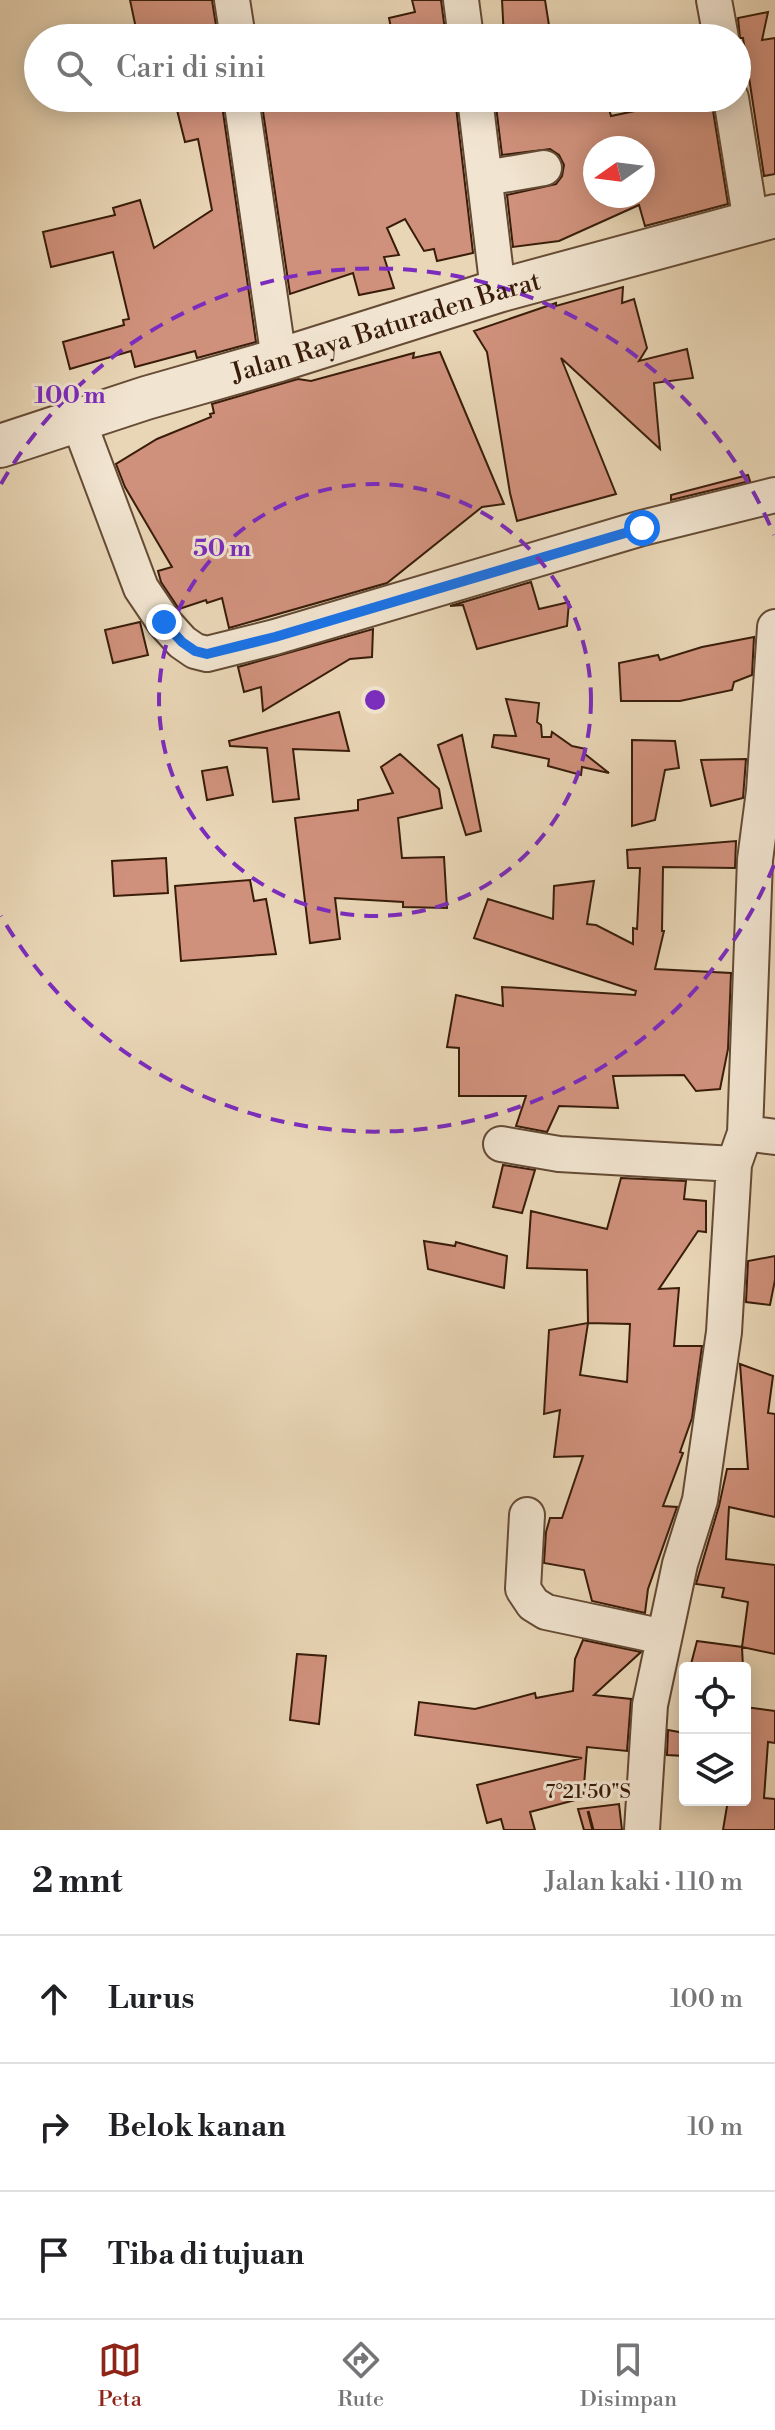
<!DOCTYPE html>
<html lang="id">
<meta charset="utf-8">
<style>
body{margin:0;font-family:"Libre Bodoni",serif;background:#f2f2f2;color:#202124}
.controls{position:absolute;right:24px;bottom:24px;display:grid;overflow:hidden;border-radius:8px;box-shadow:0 4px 20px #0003}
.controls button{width:72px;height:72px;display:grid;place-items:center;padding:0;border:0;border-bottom:2px solid #e0e0e0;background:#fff;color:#202124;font:40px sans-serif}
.compass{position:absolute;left:583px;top:136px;width:72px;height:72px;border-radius:50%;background:#fff;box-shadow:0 4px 20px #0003;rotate:256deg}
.stop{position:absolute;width:24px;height:24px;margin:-18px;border:6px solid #1a73e8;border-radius:50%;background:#fff}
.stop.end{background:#1a73e8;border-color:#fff;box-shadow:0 2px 8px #0008}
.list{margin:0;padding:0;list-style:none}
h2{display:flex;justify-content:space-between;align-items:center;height:104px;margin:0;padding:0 32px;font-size:34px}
h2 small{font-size:26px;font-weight:400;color:#757577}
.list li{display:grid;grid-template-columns:52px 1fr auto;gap:24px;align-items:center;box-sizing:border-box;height:128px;padding:0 32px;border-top:2px solid #e0e0e0}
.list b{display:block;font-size:30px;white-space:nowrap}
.list em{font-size:26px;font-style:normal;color:#757577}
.icon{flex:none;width:44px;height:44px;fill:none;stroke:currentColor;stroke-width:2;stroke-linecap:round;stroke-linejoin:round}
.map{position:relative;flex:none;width:775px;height:1830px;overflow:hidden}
.search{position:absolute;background:#fff;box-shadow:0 4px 20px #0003;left:24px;right:24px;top:24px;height:88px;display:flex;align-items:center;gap:20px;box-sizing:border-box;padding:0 28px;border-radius:44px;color:#757577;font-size:30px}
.sheet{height:488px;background:#fff}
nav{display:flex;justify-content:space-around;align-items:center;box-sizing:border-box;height:112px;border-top:2px solid #e0e0e0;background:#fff;font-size:22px;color:#757577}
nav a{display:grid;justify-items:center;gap:4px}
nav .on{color:#8f2418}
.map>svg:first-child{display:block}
.building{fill:#d0917c;stroke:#391d0a;stroke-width:2;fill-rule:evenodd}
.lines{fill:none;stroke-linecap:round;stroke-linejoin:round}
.minor-casing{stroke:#654b35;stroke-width:38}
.tertiary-casing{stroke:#654b35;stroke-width:46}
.minor{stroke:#f1e4d0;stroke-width:34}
.tertiary{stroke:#f1e4d0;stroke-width:42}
.route{stroke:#1a73e8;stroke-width:10}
.ticks{fill:none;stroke:#391d0a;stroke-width:3}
.ring{fill:none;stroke:#7b2cbf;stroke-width:4;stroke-dasharray:14 10}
.labels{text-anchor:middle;stroke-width:6;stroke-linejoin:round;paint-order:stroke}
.street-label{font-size:26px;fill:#391d0a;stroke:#f1e4d0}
.ticks-label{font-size:20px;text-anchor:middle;fill:#391d0a;stroke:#f1e4d0;stroke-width:6;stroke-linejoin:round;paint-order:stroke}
.centre{fill:#7b2cbf;stroke:#f1e4d0;stroke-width:4}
.ring-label{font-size:24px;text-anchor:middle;font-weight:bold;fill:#7b2cbf;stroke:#f1e4d0;stroke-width:6;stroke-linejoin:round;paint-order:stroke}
</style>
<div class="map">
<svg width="775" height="1830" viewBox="0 0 775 1830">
<rect width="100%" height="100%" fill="#e9d6b6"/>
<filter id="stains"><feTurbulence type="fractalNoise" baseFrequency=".0025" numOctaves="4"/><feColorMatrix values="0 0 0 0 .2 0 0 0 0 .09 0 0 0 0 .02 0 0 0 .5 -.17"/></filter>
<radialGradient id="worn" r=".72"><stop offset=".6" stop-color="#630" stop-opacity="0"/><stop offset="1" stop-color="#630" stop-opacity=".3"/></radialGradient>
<path class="building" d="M 130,0 L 212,0 L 217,32 L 188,38 L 138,38 Z
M 412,0 L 441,0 L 446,38 L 393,38 L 389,18 L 415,12 Z
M 502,0 L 545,0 L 551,38 L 504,38 Z
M 768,12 L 762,40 L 775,38 L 775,174 L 764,176 L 743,38 L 740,38 L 738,18 Z
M 174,98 L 221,98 L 256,342 L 197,358 L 195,351 L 135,367 L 131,351 L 70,369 L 63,342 L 124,325 L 123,320 L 129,319 L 113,252 L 51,267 L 43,232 L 115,215 L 113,208 L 140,200 L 154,248 L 212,210 L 198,139 L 185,142 Z
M 261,98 L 455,98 L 473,253 L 437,261 L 434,249 L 424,251 L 405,219 L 387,228 L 399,255 L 384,257 L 394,288 L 359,295 L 353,273 L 290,294 Z
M 495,98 L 606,98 L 611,116 L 673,103 L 672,98 L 711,98 L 728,204 L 645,226 L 639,205 L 559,241 L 513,247 L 507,195 L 556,184 L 562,176 L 564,165 L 559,155 L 550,149 L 502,155 ZM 595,148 L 643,148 L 643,196 L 595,196 Z
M 623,287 L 622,303 L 634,299 L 647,348 L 639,361 L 687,349 L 693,378 L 654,383 L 660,449 L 561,358 L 616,494 L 517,521 L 510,493 L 487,352 L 474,331 L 556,303 L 556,306 Z
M 440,352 L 504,504 L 482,507 L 387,583 L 229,628 L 222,598 L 207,603 L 206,600 L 179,609 L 161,582 L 158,571 L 172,567 L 125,487 L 116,464 L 157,439 L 211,417 L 210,414 L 214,413 L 212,404 L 298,379 L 311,381 L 414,353 L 413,358 Z
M 748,475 L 750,481 L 671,500 L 671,495 Z
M 531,582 L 539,609 L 569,602 L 567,626 L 477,649 L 463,605 L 450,606 Z
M 140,622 L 148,655 L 113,663 L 105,630 Z
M 373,629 L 372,657 L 350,659 L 263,711 L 261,687 L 244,692 L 238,667 Z
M 754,637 L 752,675 L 734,682 L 732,690 L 680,701 L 621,701 L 619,663 L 658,655 L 660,660 L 702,647 Z
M 506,699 L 539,703 L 537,722 L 541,725 L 542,737 L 551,737 L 552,732 L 572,746 L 586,749 L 585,754 L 609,773 L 582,767 L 581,775 L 548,766 L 549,759 L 492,747 L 494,735 L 516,736 Z
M 339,712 L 349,751 L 293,749 L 299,799 L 273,802 L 267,748 L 230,746 L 229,741 Z
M 462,735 L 481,831 L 466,835 L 438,745 Z
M 632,740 L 675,741 L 679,768 L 665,770 L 655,820 L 632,826 Z
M 400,754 L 439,789 L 442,808 L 398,818 L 402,858 L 444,857 L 447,908 L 403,907 L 403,902 L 335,898 L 340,939 L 310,943 L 295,818 L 358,810 L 358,800 L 393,793 L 381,767 Z
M 746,759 L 743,798 L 711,806 L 701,760 Z
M 227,767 L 233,795 L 207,800 L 202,771 Z
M 736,841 L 735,868 L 663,867 L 662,931 L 664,931 L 655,969 L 731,973 L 728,1049 L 720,1089 L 696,1091 L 684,1075 L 613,1076 L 618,1108 L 559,1106 L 547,1132 L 516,1126 L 526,1096 L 459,1096 L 459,1048 L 447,1047 L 456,995 L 503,1006 L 502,987 L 635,995 L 636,991 L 474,938 L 488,899 L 553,919 L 554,886 L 594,881 L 587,924 L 596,925 L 633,944 L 633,928 L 637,929 L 640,868 L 628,868 L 627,850 Z
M 166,858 L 168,893 L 114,896 L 112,861 Z
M 250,880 L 254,901 L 266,899 L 276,954 L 181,961 L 175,886 Z
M 503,1165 L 535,1170 L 522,1213 L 493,1207 Z
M 621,1178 L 686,1181 L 684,1199 L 706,1201 L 706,1232 L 698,1231 L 659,1289 L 679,1288 L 674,1346 L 702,1346 L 692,1418 L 680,1452 L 683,1453 L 663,1506 L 677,1507 L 648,1589 L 645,1613 L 592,1601 L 584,1570 L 544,1563 L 546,1532 L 550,1518 L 562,1518 L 583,1456 L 554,1457 L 560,1410 L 544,1414 L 549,1330 L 588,1323 L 587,1270 L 527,1268 L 531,1211 L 607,1229 ZM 588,1323 L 630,1324 L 627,1382 L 580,1375 Z
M 424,1241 L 455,1246 L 456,1242 L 507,1256 L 504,1288 L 428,1269 Z
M 775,1256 L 775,1280 L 770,1305 L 746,1302 L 748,1261 Z
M 740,1364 L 773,1376 L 768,1413 L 775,1414 L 775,1517 L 729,1507 L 726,1559 L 775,1565 L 775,1654 L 742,1647 L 748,1602 L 722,1597 L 724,1588 L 696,1584 L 719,1506 L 727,1469 L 748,1469 Z
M 583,1640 L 641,1652 L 594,1695 L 631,1699 L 627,1751 L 587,1747 L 583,1798 L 530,1812 L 535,1830 L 504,1830 L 501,1819 L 487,1823 L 477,1785 L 582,1758 L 415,1735 L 419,1702 L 475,1709 L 535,1693 L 536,1698 L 573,1691 L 575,1659 Z
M 697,1641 L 742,1647 L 743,1668 L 690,1668 Z
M 297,1654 L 326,1656 L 319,1724 L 290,1720 Z
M 745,1707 L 775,1711 L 775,1743 L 768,1742 L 764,1798 L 775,1799 L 775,1830 L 723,1830 L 728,1800 L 745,1800 Z
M 668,1730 L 685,1733 L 685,1756 L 667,1755 Z
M 619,1804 L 622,1830 L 584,1830 L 578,1809 Z"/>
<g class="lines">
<defs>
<path id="minor" d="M 232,0 L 238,38
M 461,0 L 466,38
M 714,0 L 721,38
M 241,98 L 279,360
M 475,98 L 498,291
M 731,98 L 751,222
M 486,178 L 544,168
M 78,420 L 141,588 L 164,622 L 182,642 L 195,651 L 207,654 L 275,637 L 642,528 L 775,495
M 745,1133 L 775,1137
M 501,1144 L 559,1154 L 734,1164
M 527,1515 L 523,1589 L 533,1604 L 546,1612 L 664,1637
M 642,1830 L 650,1705 L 680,1564 L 700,1500 L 724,1332 L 734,1164 L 745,1133 L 755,860 L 764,791 L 775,627"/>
<g id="tertiary">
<path id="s1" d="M 0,446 L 146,398 L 279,360 L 498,291 L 775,216"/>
</g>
</defs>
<use href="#minor" class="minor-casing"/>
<use href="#tertiary" class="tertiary-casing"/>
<use href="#minor" class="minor"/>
<use href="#tertiary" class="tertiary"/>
</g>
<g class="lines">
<path class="route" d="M 164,622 L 182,642 L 195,651 L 207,654 L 275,637 L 642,528"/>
</g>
<path class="ticks" d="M 588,1811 L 593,1830"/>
<g class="ring">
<circle cx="375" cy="700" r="216"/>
<path d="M774 865A432 432 0 0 1 1 916M1 484A432 432 0 0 1 774 535"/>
</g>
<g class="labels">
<g class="street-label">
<text dy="9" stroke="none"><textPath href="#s1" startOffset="404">Jalan Raya Baturaden Barat</textPath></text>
</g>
</g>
<g class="ticks-label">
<text x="588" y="1798">7°21'50"S</text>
</g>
<circle cx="375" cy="700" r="12" class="centre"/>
<g class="ring-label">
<text x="70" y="403">100 m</text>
<text x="222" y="556">50 m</text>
</g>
<rect width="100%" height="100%" filter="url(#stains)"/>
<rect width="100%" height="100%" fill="url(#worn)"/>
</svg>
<div class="controls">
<button><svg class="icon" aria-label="locate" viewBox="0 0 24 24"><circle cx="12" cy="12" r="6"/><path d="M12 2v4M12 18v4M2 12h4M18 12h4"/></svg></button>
<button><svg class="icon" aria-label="layers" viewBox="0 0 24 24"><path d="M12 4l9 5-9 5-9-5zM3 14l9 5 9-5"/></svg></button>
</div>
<svg class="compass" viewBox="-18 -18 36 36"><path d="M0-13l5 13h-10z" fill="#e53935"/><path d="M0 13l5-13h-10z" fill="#757577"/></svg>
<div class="stop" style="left:642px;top:528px"></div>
<div class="stop end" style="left:164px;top:622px"></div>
<div class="search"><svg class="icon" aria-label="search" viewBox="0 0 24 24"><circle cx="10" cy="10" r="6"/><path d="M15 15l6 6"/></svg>Cari di sini</div>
</div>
<section class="sheet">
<h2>2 mnt<small>Jalan kaki · 110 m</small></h2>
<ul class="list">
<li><svg class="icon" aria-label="ahead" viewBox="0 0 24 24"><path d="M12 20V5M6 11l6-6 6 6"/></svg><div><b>Lurus</b></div><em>100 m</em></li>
<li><svg class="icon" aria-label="right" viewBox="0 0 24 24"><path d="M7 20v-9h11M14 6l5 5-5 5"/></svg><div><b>Belok kanan</b></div><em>10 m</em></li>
<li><svg class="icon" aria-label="arrive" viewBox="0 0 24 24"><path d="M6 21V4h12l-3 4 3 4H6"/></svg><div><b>Tiba di tujuan</b></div></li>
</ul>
</section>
<nav>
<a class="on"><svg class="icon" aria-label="map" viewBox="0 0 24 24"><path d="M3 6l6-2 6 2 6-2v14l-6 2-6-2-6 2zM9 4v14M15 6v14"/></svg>Peta</a>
<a><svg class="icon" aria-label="directions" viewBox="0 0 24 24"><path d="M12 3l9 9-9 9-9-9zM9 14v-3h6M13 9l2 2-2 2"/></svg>Rute</a>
<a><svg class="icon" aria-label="saved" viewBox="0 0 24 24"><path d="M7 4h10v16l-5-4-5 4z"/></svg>Disimpan</a>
</nav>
